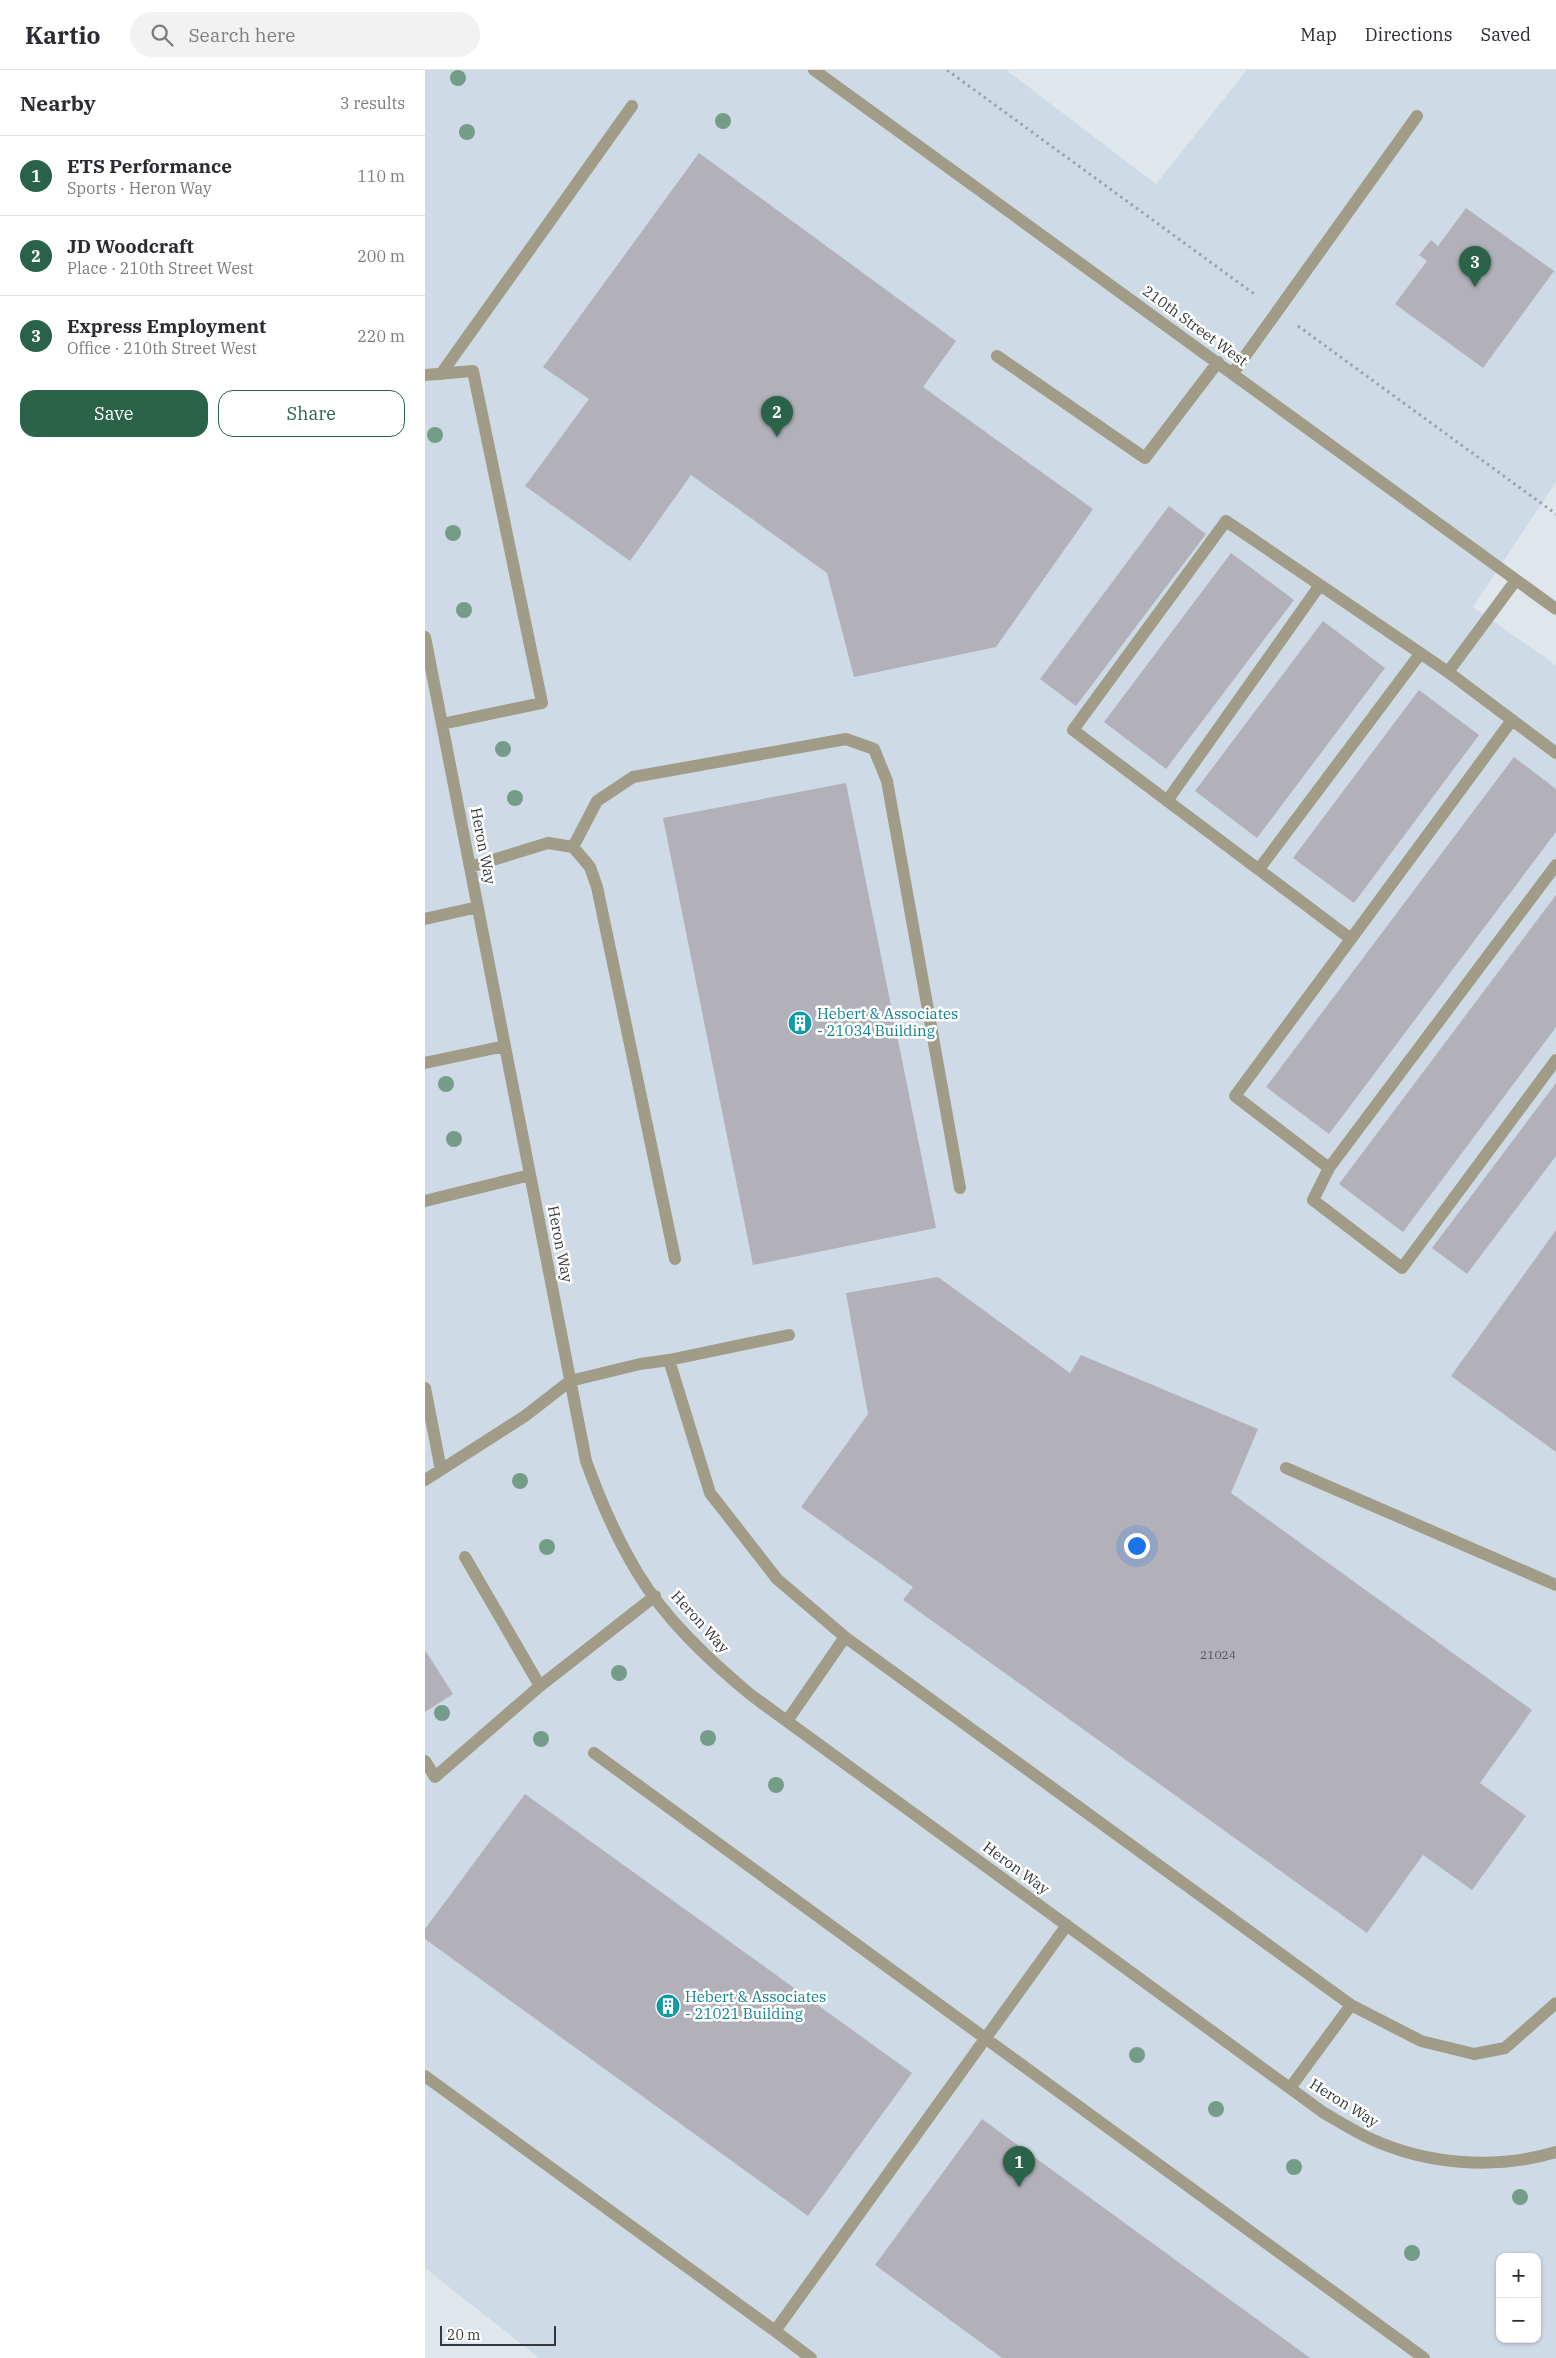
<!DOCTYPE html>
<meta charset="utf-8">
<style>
body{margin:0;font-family:"IBM Plex Serif",serif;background:#f2f2f3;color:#2b2b33}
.controls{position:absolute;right:15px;bottom:15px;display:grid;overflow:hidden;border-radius:10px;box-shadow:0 1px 4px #0004}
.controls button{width:45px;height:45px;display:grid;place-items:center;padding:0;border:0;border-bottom:1px solid #e1e1e2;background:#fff;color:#2b2b33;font:25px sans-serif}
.scale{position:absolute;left:15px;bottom:12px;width:116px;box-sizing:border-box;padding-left:5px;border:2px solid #35383a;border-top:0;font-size:14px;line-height:18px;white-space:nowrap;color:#35383a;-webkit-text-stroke:4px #fff;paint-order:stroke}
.you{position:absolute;left:711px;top:1475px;width:18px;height:18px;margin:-12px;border:4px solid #fff;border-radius:50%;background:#1a73e8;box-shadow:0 0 0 8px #1a73e833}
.badge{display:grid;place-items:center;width:32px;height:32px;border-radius:50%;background:#2b634a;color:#fff;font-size:16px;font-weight:700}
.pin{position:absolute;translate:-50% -41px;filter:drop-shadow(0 1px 2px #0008)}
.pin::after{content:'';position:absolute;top:26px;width:18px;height:15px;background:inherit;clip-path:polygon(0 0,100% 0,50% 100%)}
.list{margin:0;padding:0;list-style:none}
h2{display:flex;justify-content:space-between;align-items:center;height:65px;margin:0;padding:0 20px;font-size:21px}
h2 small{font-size:16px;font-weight:400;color:#7c7c81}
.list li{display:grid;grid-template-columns:32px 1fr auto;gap:15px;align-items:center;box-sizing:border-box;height:80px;padding:0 20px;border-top:1px solid #e1e1e2}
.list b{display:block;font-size:19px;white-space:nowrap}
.list p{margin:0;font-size:16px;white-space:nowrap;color:#7c7c81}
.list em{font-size:16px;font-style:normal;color:#7c7c81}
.actions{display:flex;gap:10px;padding:15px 20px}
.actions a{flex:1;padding:11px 0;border:1px solid #2b634a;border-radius:15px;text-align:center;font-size:18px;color:#2b634a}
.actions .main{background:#2b634a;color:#fff}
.icon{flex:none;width:28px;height:28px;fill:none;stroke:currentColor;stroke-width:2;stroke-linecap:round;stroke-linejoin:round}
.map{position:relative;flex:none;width:1131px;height:2288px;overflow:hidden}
header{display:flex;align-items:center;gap:30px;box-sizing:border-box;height:70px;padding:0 25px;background:#fff;border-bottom:1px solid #e1e1e2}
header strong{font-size:24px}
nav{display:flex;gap:28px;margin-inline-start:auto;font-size:18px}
.search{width:350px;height:45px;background:#f2f2f3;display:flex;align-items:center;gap:12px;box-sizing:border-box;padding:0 18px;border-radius:28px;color:#7c7c81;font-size:19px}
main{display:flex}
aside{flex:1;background:#fff}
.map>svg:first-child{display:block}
.built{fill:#cedbe6;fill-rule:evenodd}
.building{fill:#b2b1b9}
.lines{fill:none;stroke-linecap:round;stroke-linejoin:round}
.path{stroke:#9da2a7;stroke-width:3;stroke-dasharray:2.5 4;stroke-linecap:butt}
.minor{stroke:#a19c87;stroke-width:12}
.tree{fill:#759c88}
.labels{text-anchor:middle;stroke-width:5;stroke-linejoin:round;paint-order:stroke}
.number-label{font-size:12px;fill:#54565a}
.street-label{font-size:15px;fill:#35383a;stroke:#fff}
.culture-label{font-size:15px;fill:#0d838f;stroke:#fff;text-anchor:start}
</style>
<header>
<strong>Kartio</strong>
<div class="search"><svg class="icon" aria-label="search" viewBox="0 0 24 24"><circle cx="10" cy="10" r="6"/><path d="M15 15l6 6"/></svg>Search here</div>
<nav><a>Map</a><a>Directions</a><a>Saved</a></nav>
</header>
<main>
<aside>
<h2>Nearby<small>3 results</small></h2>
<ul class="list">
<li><span class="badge">1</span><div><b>ETS Performance</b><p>Sports · Heron Way</p></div><em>110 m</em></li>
<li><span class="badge">2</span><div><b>JD Woodcraft</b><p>Place · 210th Street West</p></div><em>200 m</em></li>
<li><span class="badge">3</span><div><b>Express Employment</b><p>Office · 210th Street West</p></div><em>220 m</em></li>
</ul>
<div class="actions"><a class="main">Save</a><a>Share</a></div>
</aside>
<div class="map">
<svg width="1131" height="2288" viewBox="0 0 1131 2288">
<rect width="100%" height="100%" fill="#dfe6ec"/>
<path class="built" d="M 0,0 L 581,0 L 731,114 L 822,0 L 1131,0 L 1131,412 L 1048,537 L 1131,595 L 1131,2288 L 114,2288 L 0,2198 ZM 1075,2187 L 1112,2187 L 1112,2269 L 1075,2269 Z"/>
<path class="building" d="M 274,83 L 531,271 L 498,317 L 668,439 L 571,577 L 429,607 L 402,503 L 266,405 L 205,491 L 100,416 L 164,329 L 118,297 Z
M 1041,138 L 1129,201 L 1058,298 L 970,234 L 1002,191 L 994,185 L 1006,170 L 1013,176 Z
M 744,436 L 781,464 L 651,636 L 615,609 Z
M 806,483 L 869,530 L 741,699 L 679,652 Z
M 898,551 L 960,598 L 832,768 L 770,721 Z
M 994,620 L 1054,665 L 929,833 L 868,788 Z
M 1089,687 L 1131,719 L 1131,762 L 904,1064 L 841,1017 Z
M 421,713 L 511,1158 L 328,1195 L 238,748 Z
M 1131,825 L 1131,957 L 978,1162 L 914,1114 Z
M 1131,1013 L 1131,1086 L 1042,1204 L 1007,1178 Z
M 1131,1160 L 1131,1382 L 1026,1306 Z
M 513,1207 L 645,1303 L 656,1285 L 833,1359 L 806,1423 L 1107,1640 L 1055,1713 L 1101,1746 L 1047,1820 L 998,1785 L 942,1863 L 478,1530 L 488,1517 L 376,1437 L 443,1344 L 421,1223 Z
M 0,1580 L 28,1624 L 0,1642 Z
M 100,1724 L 487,2003 L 383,2146 L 0,1869 L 0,1859 Z
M 557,2049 L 885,2288 L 577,2288 L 450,2195 Z"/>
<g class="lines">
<path class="path" d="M 522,0 L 832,226
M 873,256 L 1131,444"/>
<path class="minor" d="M 389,0 L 1131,539
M 572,286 L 720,388 L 793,292
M 808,303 L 992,46
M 16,304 L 207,36
M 0,305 L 48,301 L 117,633 L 17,654
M 1091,510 L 1023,602 L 1131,683
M 0,567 L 161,1391 C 175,1430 191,1467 212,1502 C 240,1549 284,1590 326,1625 L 899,2043 C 915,2052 930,2062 946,2069 C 1003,2095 1071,2100 1131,2082
M 1023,602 L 801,451 L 648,660 L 926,869 L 810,1026 L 904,1098 L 888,1130 L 977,1198 L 1131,990
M 742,731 L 895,515
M 148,777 L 172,731 L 208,707 L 421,669 L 449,679 L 462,711 L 535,1118
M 45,797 L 123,773 L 148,777 L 165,797 L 172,817 L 250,1189
M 834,799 L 995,584
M 0,849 L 53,837
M 926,869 L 1087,650
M 0,993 L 80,976
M 904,1098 L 1131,795
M 0,1131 L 105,1105
M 244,1290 L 364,1265
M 0,1318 L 16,1400
M 861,1398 L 1131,1515
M 0,1410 L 100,1346 L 145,1311 L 215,1294 L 244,1290 L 285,1423 L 352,1509 L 420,1567
M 40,1487 L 115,1616 L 230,1526
M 362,1651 L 420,1567 L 926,1935 L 865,2018
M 169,1683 L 999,2288
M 0,1691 L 10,1707 L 115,1616
M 926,1935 L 996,1971 L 1049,1984 L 1080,1978 L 1131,1933
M 0,2006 L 350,2261 L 642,1855
M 350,2261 L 386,2288"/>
</g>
<g class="tree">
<circle cx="33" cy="8" r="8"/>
<circle cx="298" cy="51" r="8"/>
<circle cx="42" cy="62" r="8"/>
<circle cx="10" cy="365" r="8"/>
<circle cx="28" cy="463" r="8"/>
<circle cx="39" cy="540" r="8"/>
<circle cx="78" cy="679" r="8"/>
<circle cx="90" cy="728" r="8"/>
<circle cx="21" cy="1014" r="8"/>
<circle cx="29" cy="1069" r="8"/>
<circle cx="95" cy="1411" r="8"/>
<circle cx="122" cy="1477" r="8"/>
<circle cx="194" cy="1603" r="8"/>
<circle cx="17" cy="1643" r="8"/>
<circle cx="283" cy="1668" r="8"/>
<circle cx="116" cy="1669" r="8"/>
<circle cx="351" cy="1715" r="8"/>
<circle cx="712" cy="1985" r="8"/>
<circle cx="791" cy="2039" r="8"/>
<circle cx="869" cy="2097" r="8"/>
<circle cx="1095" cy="2127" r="8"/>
<circle cx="987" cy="2183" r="8"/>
</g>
<defs>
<symbol id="building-disc" viewBox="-11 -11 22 22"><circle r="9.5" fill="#0f9aa8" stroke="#fff"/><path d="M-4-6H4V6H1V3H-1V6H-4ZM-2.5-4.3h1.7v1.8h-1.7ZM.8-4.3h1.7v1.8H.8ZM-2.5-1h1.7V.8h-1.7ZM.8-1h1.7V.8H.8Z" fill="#fff"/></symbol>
</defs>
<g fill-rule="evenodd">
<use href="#building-disc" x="361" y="939" width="28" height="28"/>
<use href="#building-disc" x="229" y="1922" width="28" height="28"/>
</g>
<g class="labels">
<g class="number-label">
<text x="793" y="1589">21024</text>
</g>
<g class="street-label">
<text transform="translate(770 256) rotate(36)" y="5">210th Street West</text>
<text transform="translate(58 776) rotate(79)" y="5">Heron Way</text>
<text transform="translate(135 1174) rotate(79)" y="5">Heron Way</text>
<text transform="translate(275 1552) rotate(48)" y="5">Heron Way</text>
<text transform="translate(591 1798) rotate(36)" y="5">Heron Way</text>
<text transform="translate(919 2033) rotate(32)" y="5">Heron Way</text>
</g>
<g class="culture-label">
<text x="392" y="949">Hebert &amp; Associates<tspan x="392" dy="17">- 21034 Building</tspan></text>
<text x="260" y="1932">Hebert &amp; Associates<tspan x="260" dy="17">- 21021 Building</tspan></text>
</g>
</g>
</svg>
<div class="controls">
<button>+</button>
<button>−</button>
</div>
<div class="scale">20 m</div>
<div class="you"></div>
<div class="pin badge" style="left:594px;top:2117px">1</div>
<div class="pin badge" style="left:352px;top:367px">2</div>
<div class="pin badge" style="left:1050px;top:217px">3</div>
</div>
</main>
